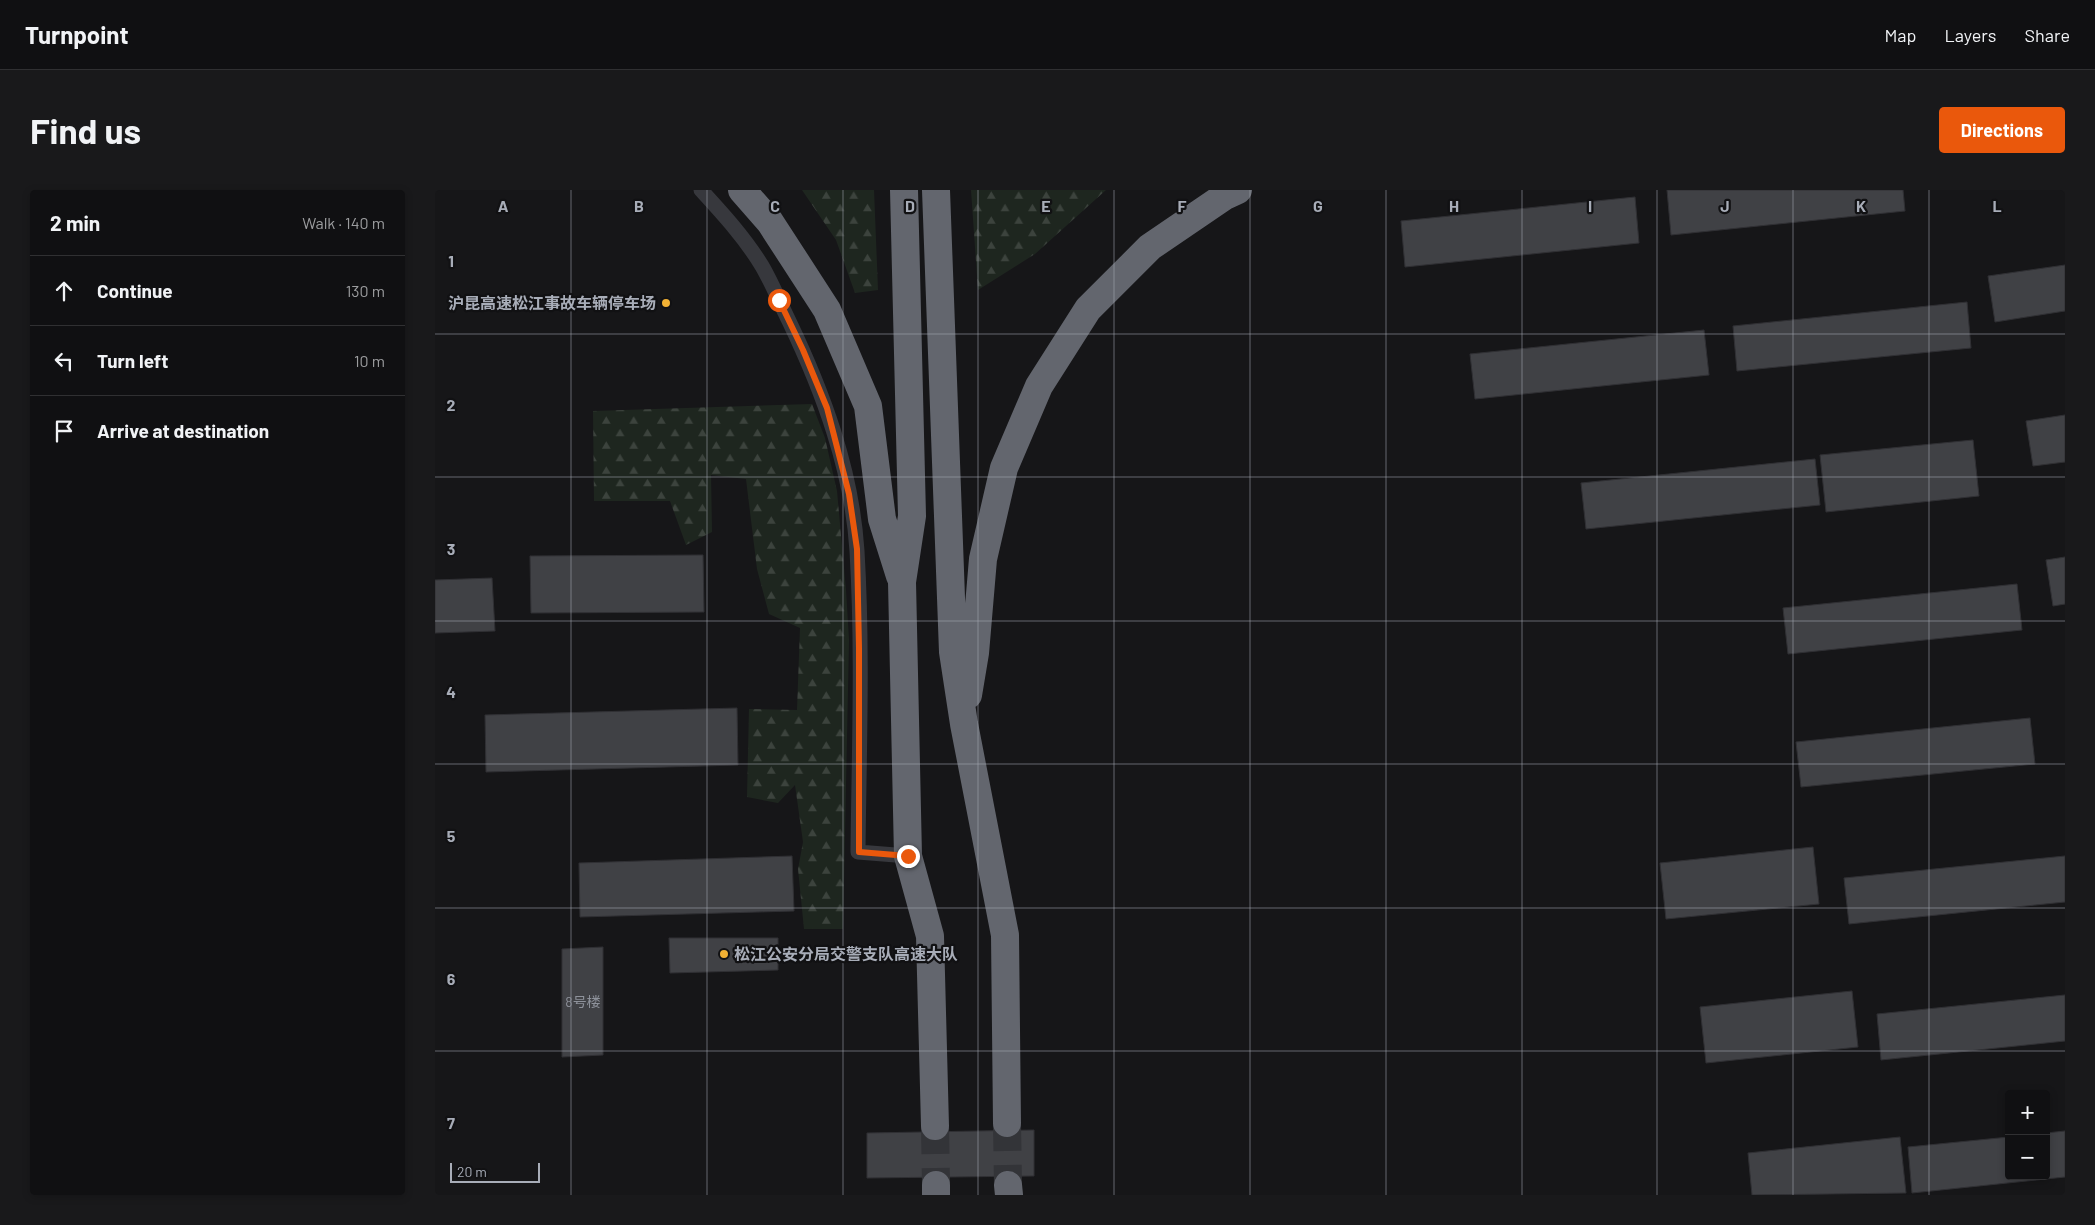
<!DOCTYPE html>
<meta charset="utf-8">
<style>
body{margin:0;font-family:Barlow,"Noto Sans SC",sans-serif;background:#19191b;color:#f1f3f6}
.controls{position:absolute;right:15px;bottom:15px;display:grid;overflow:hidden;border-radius:5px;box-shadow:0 2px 8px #0003}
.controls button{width:45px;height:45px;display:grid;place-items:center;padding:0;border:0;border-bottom:1px solid #303032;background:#101012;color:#f1f3f6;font:25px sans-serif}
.scale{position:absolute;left:15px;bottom:12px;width:90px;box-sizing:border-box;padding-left:5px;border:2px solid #a8adb8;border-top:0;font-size:14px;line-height:18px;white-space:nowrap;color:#a8adb8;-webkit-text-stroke:4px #111113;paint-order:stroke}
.stop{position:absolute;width:15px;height:15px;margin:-11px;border:4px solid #ea580c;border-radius:50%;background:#fff}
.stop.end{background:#ea580c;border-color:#fff;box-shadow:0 1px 5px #0008}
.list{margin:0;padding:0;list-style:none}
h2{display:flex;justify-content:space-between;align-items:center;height:65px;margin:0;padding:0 20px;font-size:21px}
h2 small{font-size:16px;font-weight:400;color:#9c9d9f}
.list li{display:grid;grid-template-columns:32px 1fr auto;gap:15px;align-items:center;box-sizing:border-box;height:70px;padding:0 20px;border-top:1px solid #303032}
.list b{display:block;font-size:19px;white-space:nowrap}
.list em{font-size:16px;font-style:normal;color:#9c9d9f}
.icon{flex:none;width:28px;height:28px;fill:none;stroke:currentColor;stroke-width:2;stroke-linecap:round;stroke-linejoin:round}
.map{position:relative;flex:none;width:1630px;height:1005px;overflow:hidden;border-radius:5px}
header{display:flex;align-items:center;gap:30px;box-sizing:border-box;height:70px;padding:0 25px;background:#101012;border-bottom:1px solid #303032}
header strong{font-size:24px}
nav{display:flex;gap:28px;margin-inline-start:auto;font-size:18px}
.intro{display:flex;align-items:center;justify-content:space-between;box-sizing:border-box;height:120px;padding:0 30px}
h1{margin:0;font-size:35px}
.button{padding:12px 22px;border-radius:5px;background:#ea580c;color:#fff;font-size:18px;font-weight:700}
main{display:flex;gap:30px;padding:0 30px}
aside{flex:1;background:#101012;border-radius:5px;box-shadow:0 2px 8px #0003}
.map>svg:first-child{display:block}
.forest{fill:url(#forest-firs)}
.building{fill:#404145;stroke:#303034}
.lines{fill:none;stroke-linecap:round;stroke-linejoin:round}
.highway-tunnel{stroke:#333438;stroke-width:28;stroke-dasharray:28 14;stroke-linecap:butt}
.lane{stroke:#37383d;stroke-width:15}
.highway{stroke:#63666e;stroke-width:28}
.route{stroke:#ea580c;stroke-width:6}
.grid{fill:none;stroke:#a8adb8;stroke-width:1;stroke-opacity:0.55}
.poi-dot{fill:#f2b134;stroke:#111113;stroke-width:2}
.labels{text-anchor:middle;stroke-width:4.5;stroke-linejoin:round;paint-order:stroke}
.number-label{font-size:14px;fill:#8e929b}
.poi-label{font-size:16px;font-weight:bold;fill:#a8adb8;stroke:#111113;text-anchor:end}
.grid-label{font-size:16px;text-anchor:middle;font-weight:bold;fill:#a8adb8;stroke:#111113;stroke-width:4.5;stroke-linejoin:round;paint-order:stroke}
</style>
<header>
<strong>Turnpoint</strong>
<nav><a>Map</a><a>Layers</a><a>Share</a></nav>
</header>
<div class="intro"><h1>Find us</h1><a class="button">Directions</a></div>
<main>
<aside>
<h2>2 min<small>Walk · 140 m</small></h2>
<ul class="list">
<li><svg class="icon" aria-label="ahead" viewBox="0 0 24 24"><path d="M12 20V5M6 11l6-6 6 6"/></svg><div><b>Continue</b></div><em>130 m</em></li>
<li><svg class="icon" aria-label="left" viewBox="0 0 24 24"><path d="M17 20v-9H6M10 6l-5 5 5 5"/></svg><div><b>Turn left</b></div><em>10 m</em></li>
<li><svg class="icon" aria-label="arrive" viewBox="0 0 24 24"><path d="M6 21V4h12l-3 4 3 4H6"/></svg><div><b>Arrive at destination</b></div></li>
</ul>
</aside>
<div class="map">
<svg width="1630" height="1005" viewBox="0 0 1630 1005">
<defs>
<pattern id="forest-firs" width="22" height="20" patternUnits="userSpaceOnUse" patternTransform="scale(1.25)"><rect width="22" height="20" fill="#1e261f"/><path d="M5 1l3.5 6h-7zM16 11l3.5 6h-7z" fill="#3c433d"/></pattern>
</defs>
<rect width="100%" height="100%" fill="#161618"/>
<path class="forest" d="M 367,0 L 439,0 L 443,100 L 420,103 L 401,50 Z
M 536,0 L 671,0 L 600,64 L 543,100 Z
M 377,214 L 390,248 L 402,301 L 411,400 L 414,450 L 408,739 L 369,739 L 363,679 L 368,652 L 360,595 L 343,613 L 312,607 L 314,519 L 362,520 L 365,438 L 334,424 L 322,379 L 311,289 L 276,285 L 277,342 L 251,355 L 235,311 L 159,311 L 158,221 Z"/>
<path class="building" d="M 1232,0 L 1468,0 L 1470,21 L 1236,45 Z
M 1200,7 L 1204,53 L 970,77 L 966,31 Z
M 1630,75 L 1630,121 L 1560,132 L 1553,86 Z
M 1532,112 L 1536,158 L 1302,181 L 1298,136 Z
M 1269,140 L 1274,185 L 1040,209 L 1035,164 Z
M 1630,225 L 1630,272 L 1598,276 L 1591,231 Z
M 1538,250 L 1544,306 L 1391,322 L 1385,265 Z
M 1380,269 L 1385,315 L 1151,339 L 1146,293 Z
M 268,365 L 269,422 L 96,423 L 95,366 Z
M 1630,367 L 1630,414 L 1618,416 L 1611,370 Z
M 57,388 L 60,441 L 0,443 L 0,390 Z
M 1582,394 L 1587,440 L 1353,464 L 1348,418 Z
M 302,518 L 303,575 L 51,582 L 50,525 Z
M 1595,528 L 1600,574 L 1366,597 L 1361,552 Z
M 1378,657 L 1384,714 L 1231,729 L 1225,673 Z
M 357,666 L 359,721 L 145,727 L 144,673 Z
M 1630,666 L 1630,712 L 1414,734 L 1409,688 Z
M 234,748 L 343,748 L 343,780 L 235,783 Z
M 168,757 L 168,865 L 127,867 L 127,759 Z
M 1417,801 L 1423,857 L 1271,873 L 1265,817 Z
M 1630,805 L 1630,851 L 1446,870 L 1442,824 Z
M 599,940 L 599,986 L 432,988 L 432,943 Z
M 1630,941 L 1630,987 L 1477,1003 L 1473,957 L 1574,947 L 1574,986 L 1611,986 L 1611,943 Z
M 1465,947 L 1471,1003 L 1317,1005 L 1313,963 Z"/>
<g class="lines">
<path class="highway-tunnel" d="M 572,933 L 573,995
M 500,936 L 501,995"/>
<path class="lane" d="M 266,0 C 288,24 310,48 327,76 C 337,93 345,113 354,131 C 388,202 417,280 422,361 C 428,461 424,562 423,662 L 473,666"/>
<path class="highway" d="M 307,0 L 335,32 L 392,120 L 433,216 L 447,329 L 465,386
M 469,0 L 477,326 L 467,392 L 473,666 L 495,746 L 500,936
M 501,0 L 518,462 L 529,534 L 570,745 L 572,933
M 533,505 L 540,463 L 548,369 L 569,278 L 604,196 L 653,119 L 715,57 L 790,6 L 803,0
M 501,995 L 501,1005
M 573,995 L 574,1005"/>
</g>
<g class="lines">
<path class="route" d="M 344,110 L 368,160 L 392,218 L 414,304 L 422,359 L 424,458 L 424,662 L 473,666"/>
</g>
<path class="grid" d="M 136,0 L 136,1005M 272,0 L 272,1005M 408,0 L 408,1005M 543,0 L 543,1005M 679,0 L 679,1005M 815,0 L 815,1005M 951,0 L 951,1005M 1087,0 L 1087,1005M 1222,0 L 1222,1005M 1358,0 L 1358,1005M 1494,0 L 1494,1005M 0,144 L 1630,144M 0,287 L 1630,287M 0,431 L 1630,431M 0,574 L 1630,574M 0,718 L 1630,718M 0,861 L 1630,861"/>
<g class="poi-dot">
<circle cx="231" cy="113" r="5"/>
<circle cx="289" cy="764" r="5"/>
</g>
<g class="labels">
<g class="number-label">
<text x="148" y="817">8号楼</text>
</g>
<g class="poi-label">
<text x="221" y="119">沪昆高速松江事故车辆停车场</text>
<text x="299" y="770" text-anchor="start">松江公安分局交警支队高速大队</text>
</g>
</g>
<g class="grid-label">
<text x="68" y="22">A</text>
<text x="204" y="22">B</text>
<text x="340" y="22">C</text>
<text x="475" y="22">D</text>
<text x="611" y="22">E</text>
<text x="747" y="22">F</text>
<text x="883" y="22">G</text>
<text x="1019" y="22">H</text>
<text x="1155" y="22">I</text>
<text x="1290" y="22">J</text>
<text x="1426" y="22">K</text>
<text x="1562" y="22">L</text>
<text x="16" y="77">1</text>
<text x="16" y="221">2</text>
<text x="16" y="365">3</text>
<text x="16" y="508">4</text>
<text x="16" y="652">5</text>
<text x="16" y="795">6</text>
<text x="16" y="939">7</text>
</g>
</svg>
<div class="controls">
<button>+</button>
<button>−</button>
</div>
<div class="scale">20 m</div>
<div class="stop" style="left:344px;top:110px"></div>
<div class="stop end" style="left:473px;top:666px"></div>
</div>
</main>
